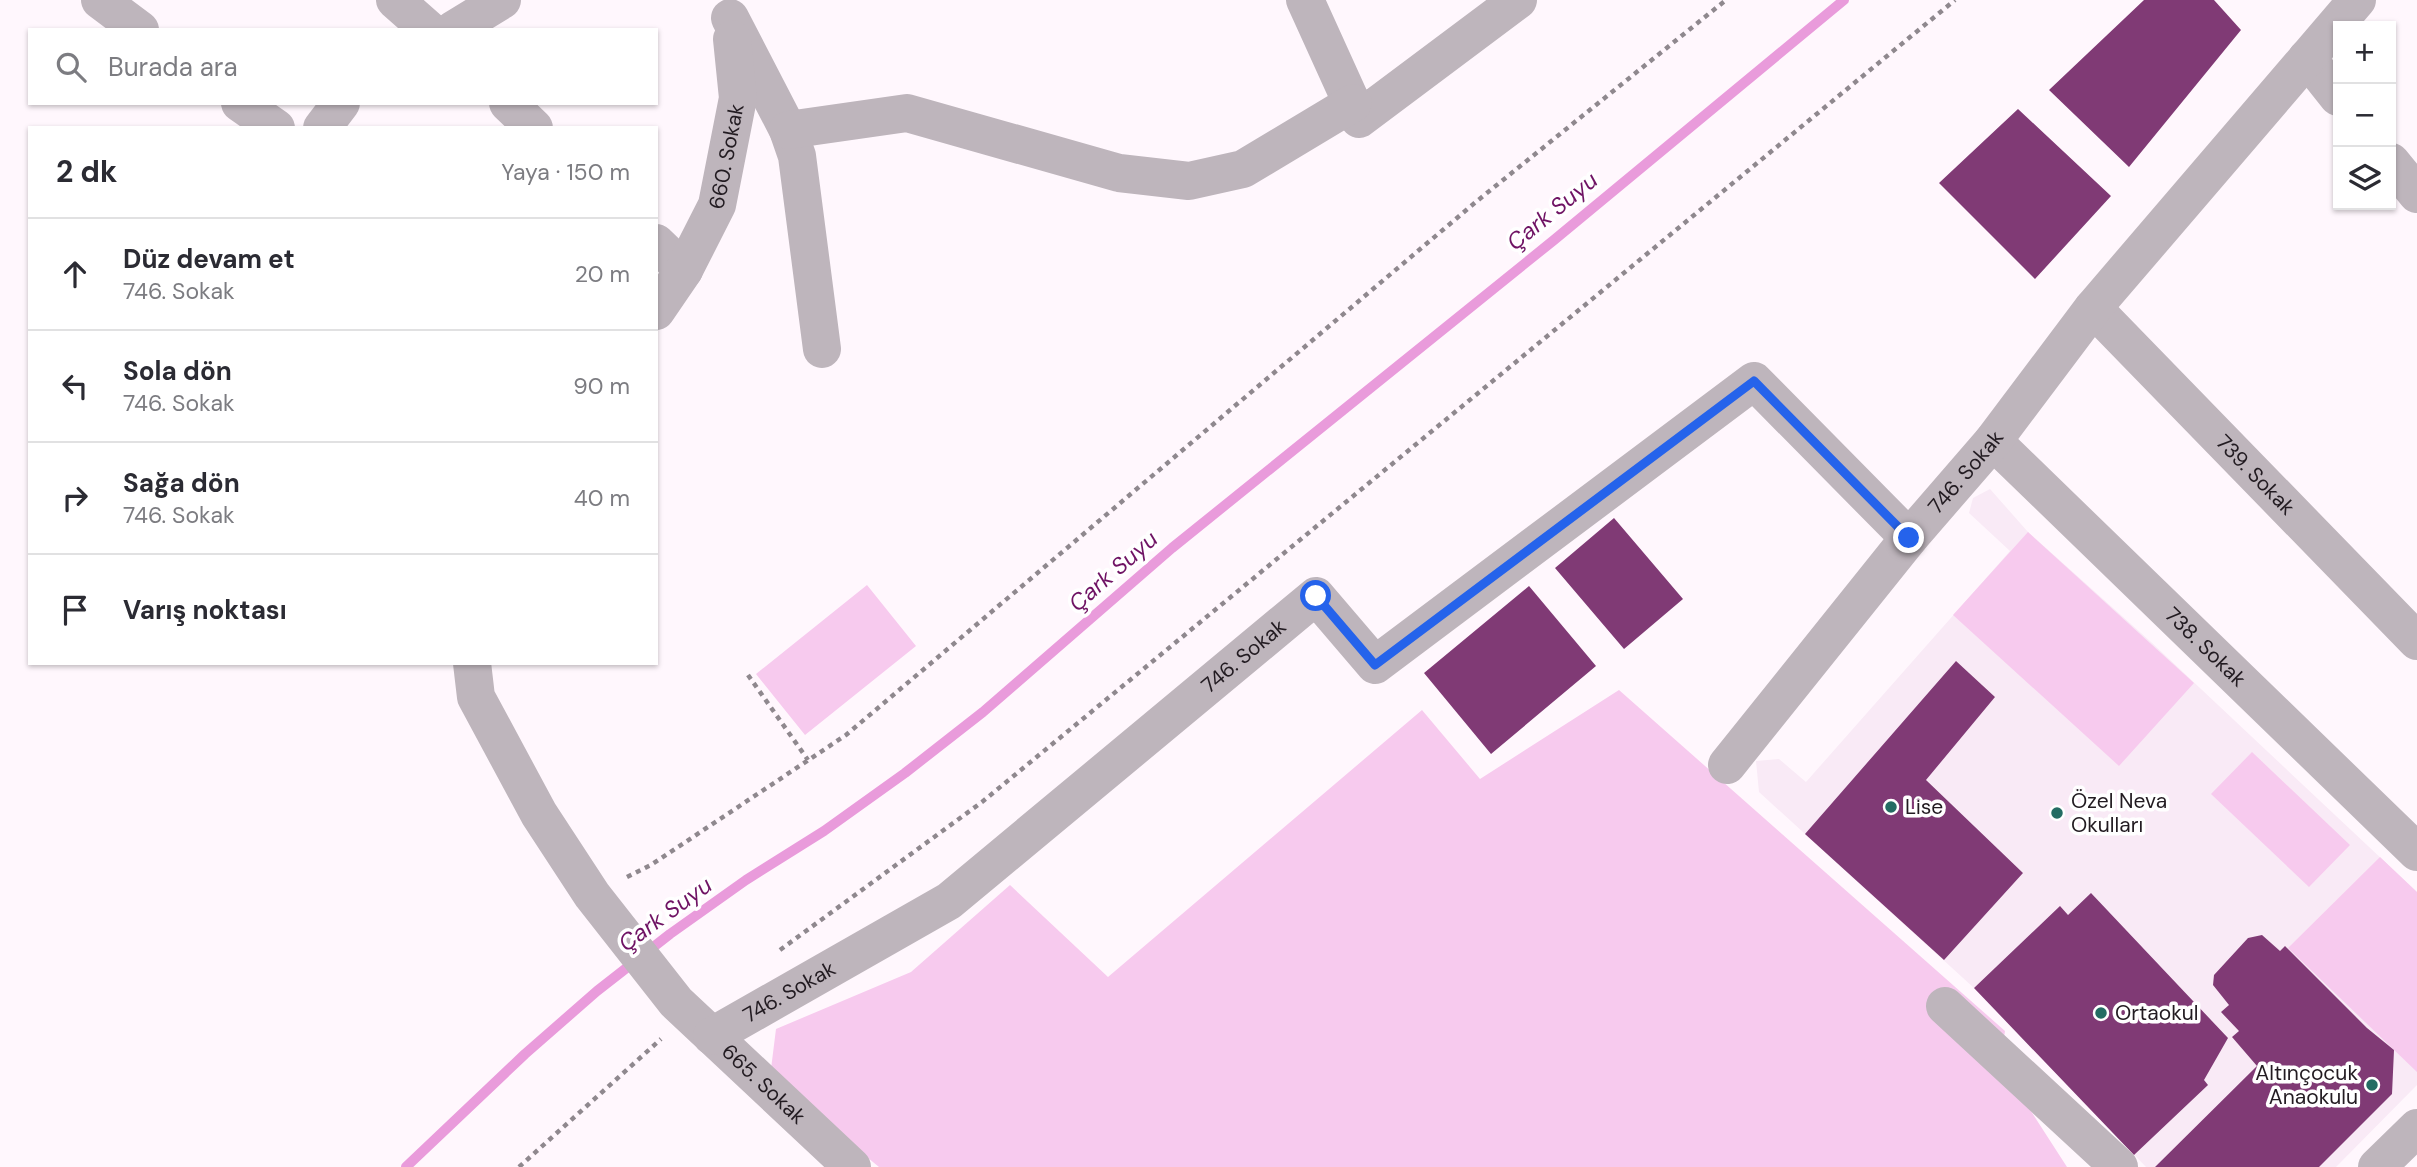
<!DOCTYPE html>
<html lang="tr">
<meta charset="utf-8">
<style>
body{margin:0;font-family:"DM Sans",sans-serif;background:#f7f7f7;color:#2b2b33}
.controls{position:absolute;right:21px;top:21px;display:grid;overflow:hidden;border-radius:0px;box-shadow:0 2px 5px #0004}
.controls button{width:63px;height:63px;display:grid;place-items:center;padding:0;border:0;border-bottom:2px solid #e1e1e2;background:#fff;color:#2b2b33;font:35px sans-serif}
.stop{position:absolute;width:21px;height:21px;margin:-16px;border:5px solid #2563eb;border-radius:50%;background:#fff}
.stop.end{background:#2563eb;border-color:#fff;box-shadow:0 2px 7px #0008}
.list{margin:0;padding:0;list-style:none}
h2{display:flex;justify-content:space-between;align-items:center;height:91px;margin:0;padding:0 28px;font-size:30px}
h2 small{font-size:23px;font-weight:400;color:#7c7c81}
.list li{display:grid;grid-template-columns:46px 1fr auto;gap:21px;align-items:center;box-sizing:border-box;height:112px;padding:0 28px;border-top:2px solid #e1e1e2}
.list b{display:block;font-size:26px;white-space:nowrap}
.list p{margin:0;font-size:23px;white-space:nowrap;color:#7c7c81}
.list em{font-size:23px;font-style:normal;color:#7c7c81}
.icon{flex:none;width:38px;height:38px;fill:none;stroke:currentColor;stroke-width:2;stroke-linecap:round;stroke-linejoin:round}
.map{position:relative;flex:none;width:2417px;height:1167px;overflow:hidden}
.search{position:absolute;background:#fff;box-shadow:0 2px 5px #0004;left:28px;top:28px;width:630px;height:77px;display:flex;align-items:center;gap:18px;box-sizing:border-box;padding:0 24px;border-radius:0px;color:#7c7c81;font-size:26px}
.panel{position:absolute;background:#fff;box-shadow:0 2px 5px #0004;left:28px;top:126px;width:630px;height:539px;border-radius:0px}
.map>svg:first-child{display:block}
.built{fill:#f9eaf6}
.green{fill:#f7caee}
.lines{fill:none;stroke-linecap:round;stroke-linejoin:round}
.stream{stroke:#e99bdb;stroke-width:10}
.building{fill:#803a75}
.path{stroke:#8f888e;stroke-width:4.5;stroke-dasharray:5 5;stroke-linecap:butt}
.street{stroke:#beb5bc;stroke-width:38}
.route{stroke:#2563eb;stroke-width:9}
.poi-dot{fill:#246c63;stroke:#fff;stroke-width:2.5}
.labels{text-anchor:middle;stroke-width:7;stroke-linejoin:round;paint-order:stroke}
.street-label{font-size:21px;fill:#221b21;stroke:#fff}
.poi-label{font-size:21px;fill:#221b21;stroke:#fff;text-anchor:start}
.water-label{font-size:23px;font-style:italic;fill:#6f1364;stroke:#fff}
</style>
<div class="map">
<svg width="2417" height="1167" viewBox="0 0 2417 1167">
<rect width="100%" height="100%" fill="#fff7fd"/>
<path class="built" d="M 1990,489 L 2028,532 L 2151,642 L 2417,892 L 2417,1085 L 2336,1167 L 2146,1167 L 1974,988 L 1759,792 L 1756,761 L 1779,759 L 1806,782 L 2010,551 L 1969,513 L 1973,498 Z"/>
<path class="green" d="M 2028,532 L 2194,683 L 2119,766 L 1953,615 Z
M 867,585 L 916,646 L 805,735 L 756,674 Z
M 1619,690 L 2005,1031 L 2000,1063 L 2067,1167 L 879,1167 L 770,1077 L 776,1029 L 911,972 L 1010,885 L 1108,977 L 1422,710 L 1480,779 Z
M 2252,752 L 2350,845 L 2309,887 L 2211,794 Z
M 2380,857 L 2417,892 L 2417,1072 L 2288,948 Z"/>
<g class="lines">
<path class="stream" d="M 406,1167 L 525,1054 L 597,991 L 670,934 L 746,880 L 824,831 L 905,773 L 983,712 L 1172,548 L 1554,240 L 1844,0"/>
</g>
<path class="building" d="M 2144,0 L 2214,0 L 2241,30 L 2129,167 L 2049,90 Z
M 2018,109 L 2111,196 L 2035,279 L 1939,183 Z
M 1614,518 L 1683,599 L 1624,649 L 1555,568 Z
M 1529,586 L 1596,666 L 1491,754 L 1424,673 Z
M 1956,661 L 1995,697 L 1926,780 L 2023,873 L 1944,960 L 1805,834 Z
M 2091,893 L 2228,1038 L 2204,1080 L 2208,1085 L 2134,1155 L 1974,988 L 2060,906 L 2068,915 Z
M 2262,935 L 2280,951 L 2285,946 L 2367,1028 L 2394,1050 L 2392,1094 L 2319,1167 L 2155,1167 L 2257,1066 L 2232,1037 L 2239,1031 L 2221,1012 L 2229,1005 L 2213,985 L 2214,975 L 2248,938 Z"/>
<g class="lines">
<path class="path" d="M 748,675 L 808,760
M 627,877 L 651,865 L 846,735 L 1477,201 L 1726,0
M 780,950 L 982,802 L 1955,0
M 519,1167 L 661,1039"/>
<g class="street">
<path d="M 100,0 L 140,30"/>
<path d="M 395,0 L 429,30"/>
<path d="M 1305,0 L 1359,119 L 1518,0"/>
<path d="M 730,18 L 788,130 L 797,156 L 822,349"/>
<path d="M 453,30 L 502,0"/>
<path d="M 2307,58 L 2338,97"/>
<path d="M 240,103 L 276,128"/>
<path d="M 508,103 L 534,128"/>
<path d="M 322,128 L 341,103"/>
<path d="M 788,130 L 907,113 L 1119,173 L 1189,181 L 1243,169 L 1353,103"/>
<path d="M 2391,162 L 2417,194"/>
<path d="M 656,243 L 684,270"/>
<path id="s1" d="M 2093,308 L 2417,641"/>
<path id="s2" d="M 656,311 L 684,270 L 717,205 L 738,98 L 732,39"/>
<path id="s3" d="M 1993,441 L 2417,852"/>
<path id="s4" d="M 472,663 L 476,697 L 539,814 L 592,895 L 676,1002 L 852,1167"/>
<path id="s5" d="M 1727,765 L 1909,538 L 1993,441 L 2093,308 L 2357,0"/>
<path d="M 1945,1006 L 2119,1167"/>
<path id="s6" d="M 712,1036 L 949,901 L 1316,596 L 1375,665 L 1754,381 L 1909,538"/>
<path d="M 2377,1167 L 2417,1128"/>
</g>
</g>
<g class="lines">
<path class="route" d="M 1316,596 L 1375,665 L 1754,381 L 1909,538"/>
</g>
<g class="poi-dot">
<circle cx="1891" cy="807" r="7"/>
<circle cx="2057" cy="813" r="7"/>
<circle cx="2101" cy="1013" r="7"/>
<circle cx="2372" cy="1085" r="7"/>
</g>
<g class="labels">
<g class="street-label">
<text dy="7" stroke="none"><textPath href="#s2" startOffset="172">660. Sokak</textPath></text>
<text dy="7" stroke="none"><textPath href="#s5" startOffset="378">746. Sokak</textPath></text>
<text dy="7" stroke="none"><textPath href="#s1" startOffset="233">739. Sokak</textPath></text>
<text dy="7" stroke="none"><textPath href="#s3" startOffset="296">738. Sokak</textPath></text>
<text dy="7" stroke="none"><textPath href="#s6" startOffset="656">746. Sokak</textPath></text>
<text dy="7" stroke="none"><textPath href="#s6" startOffset="89">746. Sokak</textPath></text>
<text dy="7" stroke="none"><textPath href="#s4" startOffset="520">665. Sokak</textPath></text>
</g>
<g class="poi-label">
<text x="2071" y="808">Özel Neva<tspan x="2071" dy="24">Okulları</tspan></text>
<text x="1905" y="814">Lise</text>
<text x="2115" y="1020">Ortaokul</text>
<text x="2358" y="1080" text-anchor="end">Altınçocuk<tspan x="2358" dy="24">Anaokulu</tspan></text>
</g>
<g class="water-label">
<text transform="translate(1552 211) rotate(-39)" y="8">Çark Suyu</text>
<text transform="translate(1113 571) rotate(-41)" y="8">Çark Suyu</text>
<text transform="translate(665 914) rotate(-36)" y="8">Çark Suyu</text>
</g>
</g>
</svg>
<div class="controls">
<button>+</button>
<button>−</button>
<button><svg class="icon" aria-label="layers" viewBox="0 0 24 24"><path d="M12 4l9 5-9 5-9-5zM3 14l9 5 9-5"/></svg></button>
</div>
<div class="stop" style="left:1316px;top:596px"></div>
<div class="stop end" style="left:1909px;top:538px"></div>
<div class="search"><svg class="icon" aria-label="search" viewBox="0 0 24 24"><circle cx="10" cy="10" r="6"/><path d="M15 15l6 6"/></svg>Burada ara</div>
<section class="panel">
<h2>2 dk<small>Yaya · 150 m</small></h2>
<ul class="list">
<li><svg class="icon" aria-label="ahead" viewBox="0 0 24 24"><path d="M12 20V5M6 11l6-6 6 6"/></svg><div><b>Düz devam et</b><p>746. Sokak</p></div><em>20 m</em></li>
<li><svg class="icon" aria-label="left" viewBox="0 0 24 24"><path d="M17 20v-9H6M10 6l-5 5 5 5"/></svg><div><b>Sola dön</b><p>746. Sokak</p></div><em>90 m</em></li>
<li><svg class="icon" aria-label="right" viewBox="0 0 24 24"><path d="M7 20v-9h11M14 6l5 5-5 5"/></svg><div><b>Sağa dön</b><p>746. Sokak</p></div><em>40 m</em></li>
<li><svg class="icon" aria-label="arrive" viewBox="0 0 24 24"><path d="M6 21V4h12l-3 4 3 4H6"/></svg><div><b>Varış noktası</b></div></li>
</ul>
</section>
</div>
